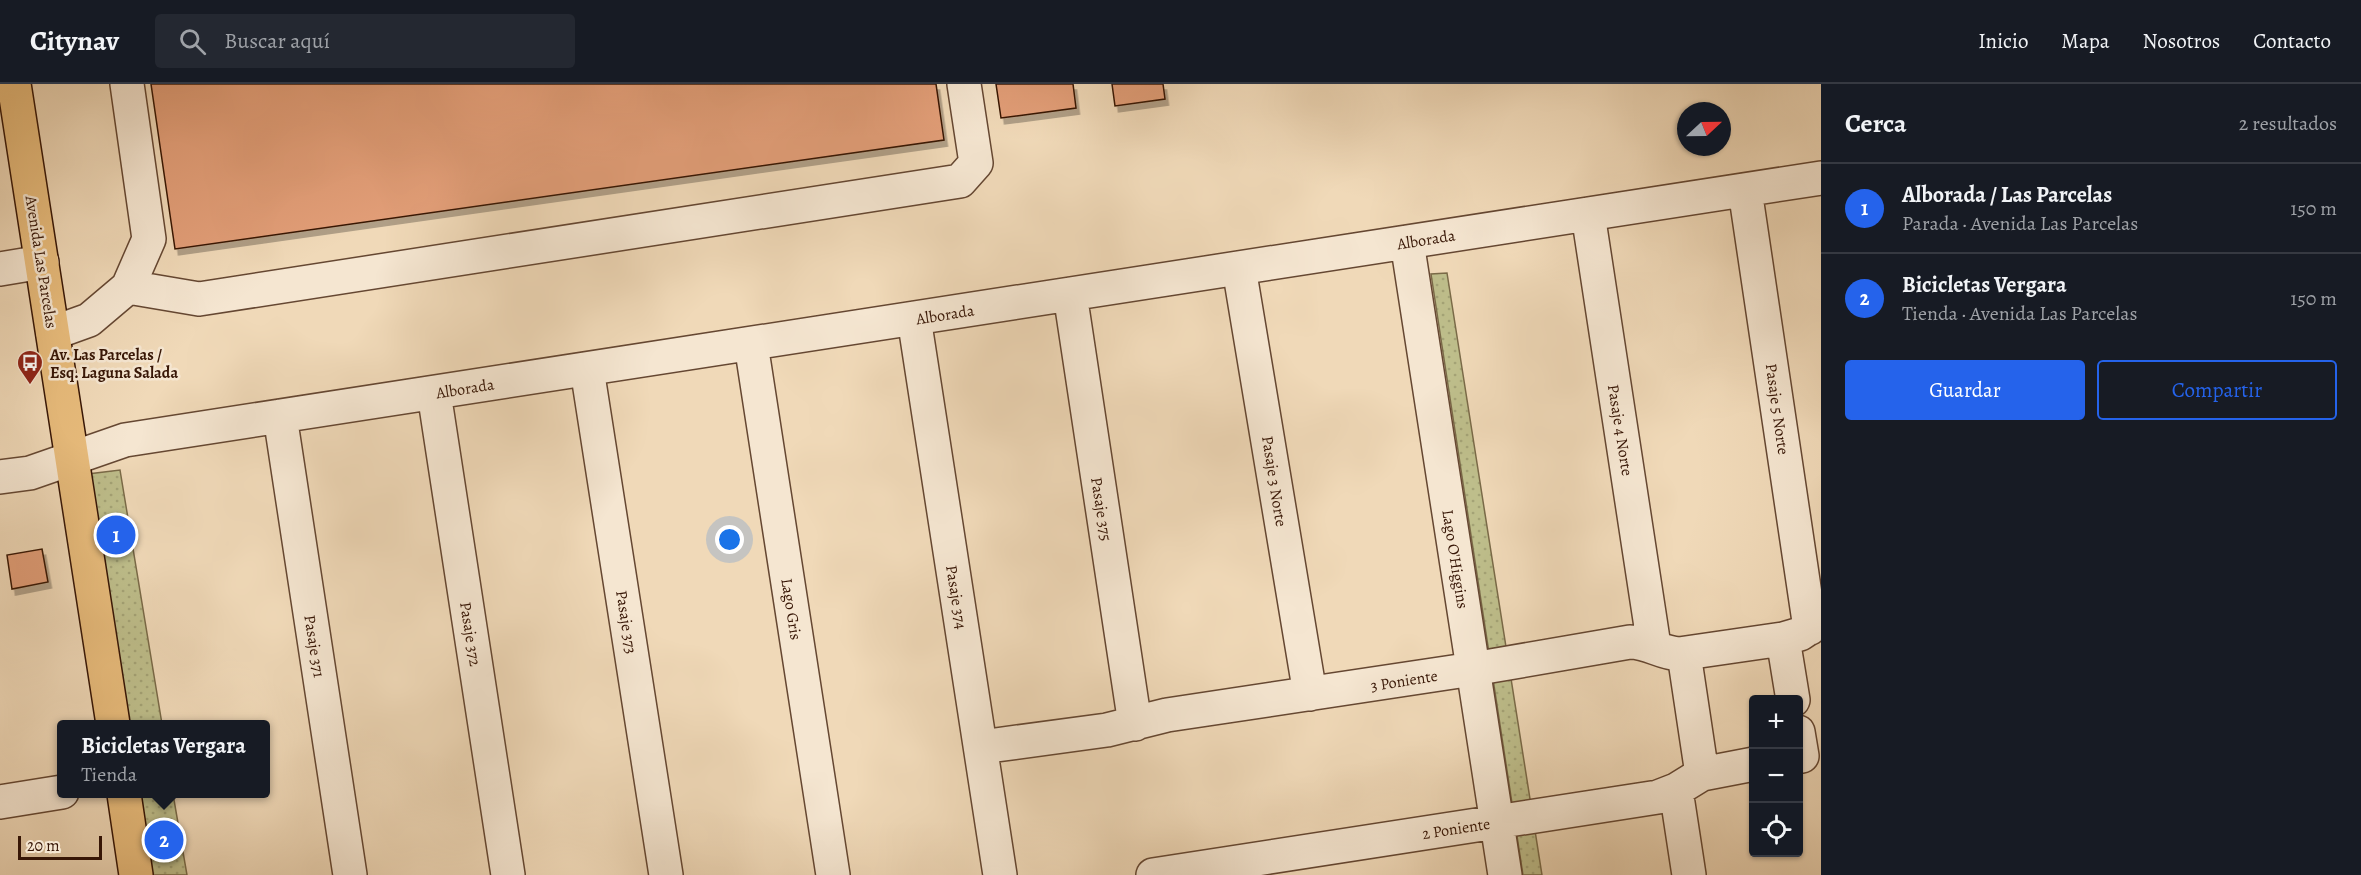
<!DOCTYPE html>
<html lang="es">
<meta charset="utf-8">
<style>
body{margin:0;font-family:Alegreya,serif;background:#242831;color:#f1f3f6}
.controls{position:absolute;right:18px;bottom:18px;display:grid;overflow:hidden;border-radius:6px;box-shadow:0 2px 4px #0004}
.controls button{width:54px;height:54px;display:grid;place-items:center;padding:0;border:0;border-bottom:2px solid #363941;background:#171b24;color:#f1f3f6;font:30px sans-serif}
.compass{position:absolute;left:1677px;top:18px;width:54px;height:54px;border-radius:50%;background:#171b24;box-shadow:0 2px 4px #0004;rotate:68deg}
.scale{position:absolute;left:18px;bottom:15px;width:84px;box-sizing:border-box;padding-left:6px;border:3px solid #371606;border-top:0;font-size:16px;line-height:21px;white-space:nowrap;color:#371606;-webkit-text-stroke:4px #f5e6d1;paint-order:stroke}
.you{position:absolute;left:730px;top:456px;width:21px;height:21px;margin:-15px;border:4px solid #fff;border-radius:50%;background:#1a73e8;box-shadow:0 0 0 9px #1a73e833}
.badge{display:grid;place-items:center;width:39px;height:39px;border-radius:50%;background:#2563eb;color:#fff;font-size:20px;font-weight:700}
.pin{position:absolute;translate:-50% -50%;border:3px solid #fff;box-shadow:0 2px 6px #0006}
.popup{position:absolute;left:57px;top:636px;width:213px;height:78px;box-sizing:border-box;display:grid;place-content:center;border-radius:6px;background:#171b24;filter:drop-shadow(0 2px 4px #0005);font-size:20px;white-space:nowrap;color:#9ea1a6}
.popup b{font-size:22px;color:#f1f3f6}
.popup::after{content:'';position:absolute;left:50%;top:100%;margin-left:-12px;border:12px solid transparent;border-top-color:#171b24}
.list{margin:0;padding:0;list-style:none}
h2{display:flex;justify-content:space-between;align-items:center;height:78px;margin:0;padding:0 24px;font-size:26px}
h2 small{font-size:20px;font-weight:400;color:#9ea1a6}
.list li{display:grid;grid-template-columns:39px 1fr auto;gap:18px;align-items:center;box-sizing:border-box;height:90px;padding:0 24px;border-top:2px solid #363941}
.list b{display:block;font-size:22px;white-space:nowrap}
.list p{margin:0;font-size:20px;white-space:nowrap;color:#9ea1a6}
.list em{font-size:20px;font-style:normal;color:#9ea1a6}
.actions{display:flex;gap:12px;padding:18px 24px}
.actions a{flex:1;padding:14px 0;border:2px solid #2563eb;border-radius:6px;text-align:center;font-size:21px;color:#2563eb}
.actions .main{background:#2563eb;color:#fff}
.icon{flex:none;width:33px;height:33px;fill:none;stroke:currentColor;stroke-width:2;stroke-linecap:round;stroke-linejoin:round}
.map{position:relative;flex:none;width:1821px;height:791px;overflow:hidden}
header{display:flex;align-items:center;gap:36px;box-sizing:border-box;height:84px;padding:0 30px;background:#171b24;border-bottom:2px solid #363941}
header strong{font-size:28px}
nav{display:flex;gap:33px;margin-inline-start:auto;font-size:21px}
.search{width:420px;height:54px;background:#242831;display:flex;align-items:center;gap:15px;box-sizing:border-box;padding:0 21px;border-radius:6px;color:#9ea1a6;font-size:22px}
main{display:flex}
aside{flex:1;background:#171b24}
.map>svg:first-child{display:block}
.grass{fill:url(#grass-dots);stroke:#7a6a48;stroke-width:1.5}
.building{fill:#e29e78;stroke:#371606;stroke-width:1.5;filter:url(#shadow)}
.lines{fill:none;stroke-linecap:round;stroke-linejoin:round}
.minor-casing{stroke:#654732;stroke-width:36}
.major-casing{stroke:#371606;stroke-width:36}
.minor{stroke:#f5e6d1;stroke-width:33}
.major{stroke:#e8bc7c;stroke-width:33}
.labels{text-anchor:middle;stroke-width:5;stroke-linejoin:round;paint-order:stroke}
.street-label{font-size:16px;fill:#371606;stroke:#f5e6d1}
.poi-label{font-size:16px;font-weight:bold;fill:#371606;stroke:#f5e6d1;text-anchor:start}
</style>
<header>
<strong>Citynav</strong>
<div class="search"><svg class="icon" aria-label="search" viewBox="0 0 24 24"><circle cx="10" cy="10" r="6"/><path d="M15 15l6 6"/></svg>Buscar aquí</div>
<nav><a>Inicio</a><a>Mapa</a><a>Nosotros</a><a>Contacto</a></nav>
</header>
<main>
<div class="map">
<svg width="1821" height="791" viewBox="0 0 1821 791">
<defs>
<pattern id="grass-dots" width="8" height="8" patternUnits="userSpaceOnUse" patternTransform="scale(1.5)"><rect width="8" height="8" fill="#bebe8b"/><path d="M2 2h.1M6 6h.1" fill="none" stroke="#a4a376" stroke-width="1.8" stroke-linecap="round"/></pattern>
<filter id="shadow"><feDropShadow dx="3.5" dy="6" stdDeviation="0" flood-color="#0004"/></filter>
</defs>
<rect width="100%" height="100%" fill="#f0d9b8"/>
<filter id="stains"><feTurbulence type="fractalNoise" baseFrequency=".00333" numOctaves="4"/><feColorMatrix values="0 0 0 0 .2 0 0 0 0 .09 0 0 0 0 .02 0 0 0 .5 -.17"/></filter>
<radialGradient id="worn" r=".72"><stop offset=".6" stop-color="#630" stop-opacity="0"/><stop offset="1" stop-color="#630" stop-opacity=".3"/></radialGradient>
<path class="grass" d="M 1447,189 L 1542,791 L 1523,791 L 1431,190 Z
M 120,386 L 162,640 L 128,640 L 88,390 Z
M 139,710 L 173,710 L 187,791 L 152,791 Z"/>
<path class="building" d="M 151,0 L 936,0 L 944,56 L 175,165 Z
M 996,0 L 1073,0 L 1076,24 L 1001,34 Z
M 1112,0 L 1163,0 L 1165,15 L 1115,22 Z
M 42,465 L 48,498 L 12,505 L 7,471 Z"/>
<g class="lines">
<defs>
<path id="minor" d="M 1745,106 L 1810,544
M 1588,130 L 1654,562
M 1407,158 L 1505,791
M 1239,184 L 1310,610
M 0,185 L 42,178
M 128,203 L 199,215 L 960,97 L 976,79 L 964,0
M 1070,210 L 1135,640
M 914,234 L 1000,791
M 53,249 L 89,236 L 128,203 L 149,155 L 127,0
M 751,260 L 833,791
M 587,285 L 666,791
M 434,309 L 508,791
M 280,332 L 350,791
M 0,393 L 30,389 L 125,356 L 1821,94
M 1783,555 L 1793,616
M 1684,570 L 1702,690
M 1798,648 L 1802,672
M 981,663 L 1107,646 L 1167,631 L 1473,585 L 1630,558 C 1648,558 1661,569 1679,570 L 1783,555 L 1800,550 L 1821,536
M 1676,706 L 1689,791
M 0,718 L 62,708
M 1153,791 L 1658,713 L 1676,706 L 1702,690 L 1754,680"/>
<path id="major" d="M 14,0 L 113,640
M 124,710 L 136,791"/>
</defs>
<use href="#minor" class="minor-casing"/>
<use href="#major" class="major-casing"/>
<use href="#minor" class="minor"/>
<use href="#major" class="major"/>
</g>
<defs>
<symbol id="bus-pin" viewBox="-11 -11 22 30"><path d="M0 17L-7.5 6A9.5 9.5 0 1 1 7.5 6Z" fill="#8f2418" stroke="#f5e6d1"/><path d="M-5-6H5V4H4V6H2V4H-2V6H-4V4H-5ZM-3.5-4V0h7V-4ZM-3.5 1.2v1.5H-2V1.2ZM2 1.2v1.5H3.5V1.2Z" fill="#fff"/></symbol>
</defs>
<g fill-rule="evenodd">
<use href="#bus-pin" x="15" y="264" width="30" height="40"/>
</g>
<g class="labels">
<g class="street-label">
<text transform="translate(1426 155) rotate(-9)" y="6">Alborada</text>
<text transform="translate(42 178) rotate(81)" y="6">Avenida Las Parcelas</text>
<text transform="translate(945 230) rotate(-9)" y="6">Alborada</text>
<text transform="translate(465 304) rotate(-9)" y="6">Alborada</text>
<text transform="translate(1778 325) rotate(82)" y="6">Pasaje 5 Norte</text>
<text transform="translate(1621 346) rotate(81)" y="6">Pasaje 4 Norte</text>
<text transform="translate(1275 397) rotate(81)" y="6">Pasaje 3 Norte</text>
<text transform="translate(1102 425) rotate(81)" y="6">Pasaje 375</text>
<text transform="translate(1456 475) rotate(81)" y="6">Lago O'Higgins</text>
<text transform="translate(957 513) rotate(81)" y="6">Pasaje 374</text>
<text transform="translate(792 525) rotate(81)" y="6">Lago Gris</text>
<text transform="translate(627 538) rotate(81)" y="6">Pasaje 373</text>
<text transform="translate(471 550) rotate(81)" y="6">Pasaje 372</text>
<text transform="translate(315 562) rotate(81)" y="6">Pasaje 371</text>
<text transform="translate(1404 596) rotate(-9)" y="6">3 Poniente</text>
<text transform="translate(1456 744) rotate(-9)" y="6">2 Poniente</text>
</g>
<g class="poi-label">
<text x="50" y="276">Av. Las Parcelas /<tspan x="50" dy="18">Esq. Laguna Salada</tspan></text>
</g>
</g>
<rect width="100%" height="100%" filter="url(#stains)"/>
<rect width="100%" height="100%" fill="url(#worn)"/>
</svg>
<div class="controls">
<button>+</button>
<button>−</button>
<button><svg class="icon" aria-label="locate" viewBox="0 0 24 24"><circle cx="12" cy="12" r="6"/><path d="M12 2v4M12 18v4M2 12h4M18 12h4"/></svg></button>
</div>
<svg class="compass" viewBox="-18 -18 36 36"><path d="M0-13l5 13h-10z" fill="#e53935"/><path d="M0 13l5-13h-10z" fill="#9ea1a6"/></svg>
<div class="scale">20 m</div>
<div class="you"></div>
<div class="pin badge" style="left:116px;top:451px">1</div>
<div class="pin badge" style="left:164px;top:756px">2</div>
<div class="popup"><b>Bicicletas Vergara</b>Tienda</div>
</div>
<aside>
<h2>Cerca<small>2 resultados</small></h2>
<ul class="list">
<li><span class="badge">1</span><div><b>Alborada / Las Parcelas</b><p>Parada · Avenida Las Parcelas</p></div><em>150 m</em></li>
<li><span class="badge">2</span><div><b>Bicicletas Vergara</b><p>Tienda · Avenida Las Parcelas</p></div><em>150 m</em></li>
</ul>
<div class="actions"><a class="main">Guardar</a><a>Compartir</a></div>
</aside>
</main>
